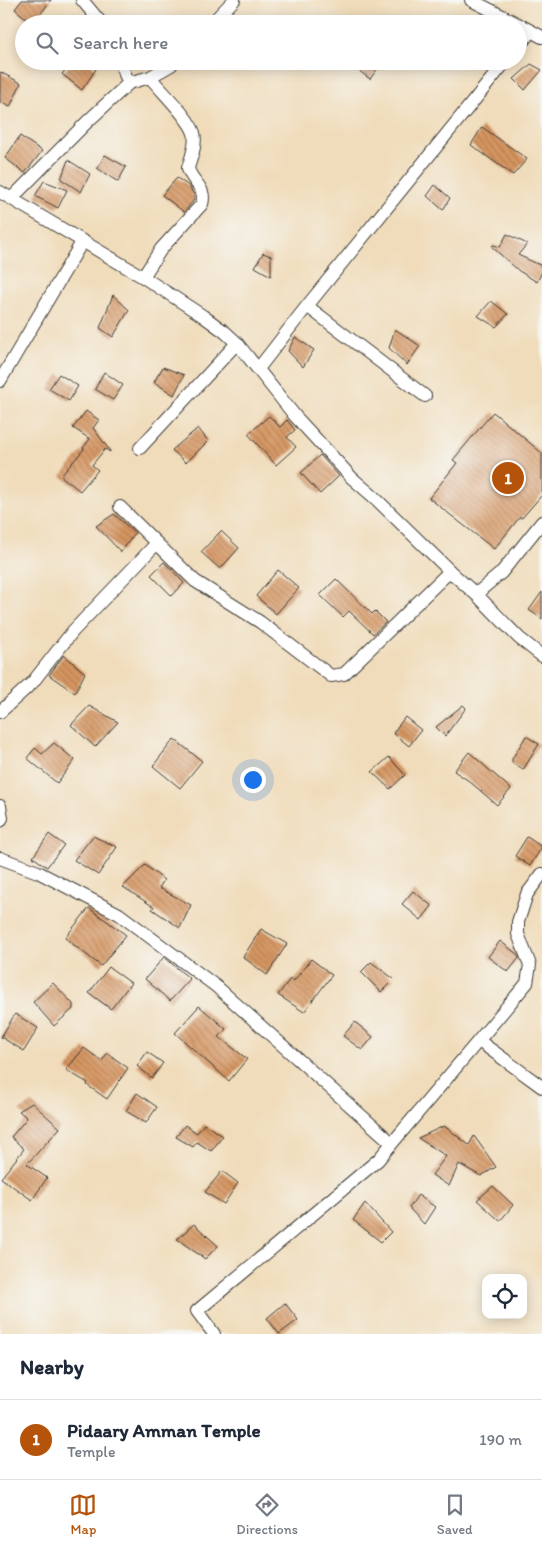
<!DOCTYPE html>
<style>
body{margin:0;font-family:Itim,sans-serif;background:#f2f2f3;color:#1f2937}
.controls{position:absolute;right:15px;bottom:15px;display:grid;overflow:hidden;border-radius:10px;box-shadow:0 2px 12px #0003}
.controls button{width:45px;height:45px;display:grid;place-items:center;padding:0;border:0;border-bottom:1px solid #e0e1e3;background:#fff;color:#1f2937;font:25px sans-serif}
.you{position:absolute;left:252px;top:779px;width:18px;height:18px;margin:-12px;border:4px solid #fff;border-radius:50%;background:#1a73e8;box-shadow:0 0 0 8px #1a73e833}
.badge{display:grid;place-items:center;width:32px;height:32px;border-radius:50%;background:#b45309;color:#fff;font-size:16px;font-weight:700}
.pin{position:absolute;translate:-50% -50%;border:2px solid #fff;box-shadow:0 1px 5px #0006}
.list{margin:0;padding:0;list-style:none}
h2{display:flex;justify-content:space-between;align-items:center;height:65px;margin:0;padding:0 20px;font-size:21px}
h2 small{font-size:16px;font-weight:400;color:#747a83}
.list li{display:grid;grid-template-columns:32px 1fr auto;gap:15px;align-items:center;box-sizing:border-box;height:80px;padding:0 20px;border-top:1px solid #e0e1e3}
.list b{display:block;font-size:19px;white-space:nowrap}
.list p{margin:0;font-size:16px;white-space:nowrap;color:#747a83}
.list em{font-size:16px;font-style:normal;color:#747a83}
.icon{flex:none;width:28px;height:28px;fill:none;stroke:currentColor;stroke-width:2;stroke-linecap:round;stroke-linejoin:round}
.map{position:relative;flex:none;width:542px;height:1334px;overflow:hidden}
.search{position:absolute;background:#fff;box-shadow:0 2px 12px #0003;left:15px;right:15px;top:15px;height:55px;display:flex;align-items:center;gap:12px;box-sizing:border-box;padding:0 18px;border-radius:28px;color:#747a83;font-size:19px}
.sheet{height:145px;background:#fff}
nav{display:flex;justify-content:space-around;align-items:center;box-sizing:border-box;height:70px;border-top:1px solid #e0e1e3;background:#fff;font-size:14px;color:#747a83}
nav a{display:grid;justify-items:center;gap:2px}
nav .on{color:#b45309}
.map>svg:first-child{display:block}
.building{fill:url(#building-back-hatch)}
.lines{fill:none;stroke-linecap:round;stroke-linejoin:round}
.street-casing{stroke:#3c3934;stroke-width:14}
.street{stroke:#fff;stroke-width:12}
</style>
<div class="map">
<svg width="542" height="1334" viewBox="0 0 542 1334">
<defs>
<pattern id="building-back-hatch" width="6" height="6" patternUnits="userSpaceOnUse" patternTransform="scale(1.25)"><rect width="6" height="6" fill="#d69560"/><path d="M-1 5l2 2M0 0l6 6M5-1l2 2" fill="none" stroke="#ad794e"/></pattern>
</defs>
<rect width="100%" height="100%" fill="#f6f6f2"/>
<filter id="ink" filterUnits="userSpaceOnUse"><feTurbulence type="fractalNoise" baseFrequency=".02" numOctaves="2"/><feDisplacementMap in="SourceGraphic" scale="10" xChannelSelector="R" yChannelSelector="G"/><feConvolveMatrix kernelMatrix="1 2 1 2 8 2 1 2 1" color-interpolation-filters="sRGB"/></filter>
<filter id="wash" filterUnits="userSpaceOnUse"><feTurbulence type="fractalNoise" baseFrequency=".0096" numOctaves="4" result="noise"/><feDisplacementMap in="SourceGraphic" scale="20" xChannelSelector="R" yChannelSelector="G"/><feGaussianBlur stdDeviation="1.12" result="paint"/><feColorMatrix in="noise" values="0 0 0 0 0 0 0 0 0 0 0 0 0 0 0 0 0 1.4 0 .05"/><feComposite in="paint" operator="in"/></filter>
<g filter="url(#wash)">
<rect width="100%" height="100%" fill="#f0dcba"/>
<g id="blocks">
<path class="building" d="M 22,0 L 51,0 L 33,24 L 15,9 Z
M 73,61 L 87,61 L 96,69 L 82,90 L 62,74 Z
M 346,61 L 383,61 L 370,79 Z
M 531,64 L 542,70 L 525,90 L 514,79 Z
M 0,72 L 21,83 L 10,107 L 0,102 Z
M 482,127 L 527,159 L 513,175 L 471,145 Z
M 20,136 L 42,151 L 25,173 L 5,158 Z
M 105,155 L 126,167 L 118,182 L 97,168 Z
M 68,160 L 90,174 L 81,192 L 61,179 Z
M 177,178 L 189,186 L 194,195 L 194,200 L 184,212 L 162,195 Z
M 44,181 L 67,190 L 58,208 L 35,196 Z
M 435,185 L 450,198 L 443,210 L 427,196 Z
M 507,234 L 527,244 L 518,255 L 542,266 L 542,272 L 537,282 L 519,271 L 492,247 L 493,245 L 500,247 Z
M 263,253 L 271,256 L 271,276 L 255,267 Z
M 113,295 L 129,310 L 113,337 L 100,328 Z
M 491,301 L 508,314 L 496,327 L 478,316 Z
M 395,329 L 420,346 L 407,365 L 389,348 Z
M 295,337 L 314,350 L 303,367 L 288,351 Z
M 163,367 L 184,375 L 174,395 L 154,382 Z
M 104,372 L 123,385 L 113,400 L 95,389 Z
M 59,374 L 78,386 L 69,401 L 49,389 Z
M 86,411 L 99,420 L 93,428 L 110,451 L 110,452 L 105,449 L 92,465 L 98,470 L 80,491 L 61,476 L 84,449 L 83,448 L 90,439 L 73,428 Z
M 493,412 L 542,453 L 542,495 L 522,518 L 520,517 L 494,549 L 429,498 L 457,463 L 453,460 Z
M 269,416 L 280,427 L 287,420 L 295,430 L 287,437 L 296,447 L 276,465 L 248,434 Z
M 198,428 L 208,441 L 186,463 L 172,450 Z
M 320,455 L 339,476 L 320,494 L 301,473 Z
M 114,514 L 135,533 L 121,552 L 96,526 Z
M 221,531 L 239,548 L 220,569 L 201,552 Z
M 164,562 L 184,583 L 172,596 L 151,575 Z
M 278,570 L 299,588 L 276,614 L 256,596 Z
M 336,579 L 372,614 L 375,611 L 386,622 L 373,634 L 349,611 L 343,617 L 320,595 Z
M 542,592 L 542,619 L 529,610 Z
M 64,655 L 85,673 L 75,693 L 49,675 Z
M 463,705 L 466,708 L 445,736 L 436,727 Z
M 89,706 L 118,722 L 95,747 L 71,725 Z
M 405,717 L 421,730 L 409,746 L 393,733 Z
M 526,736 L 539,744 L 523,770 L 512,763 L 512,759 Z
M 174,739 L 202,761 L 180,788 L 153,766 Z
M 54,743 L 75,760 L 57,783 L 27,758 L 35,748 L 42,754 Z
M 469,752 L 511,789 L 497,805 L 469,781 L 454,771 Z
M 389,757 L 405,775 L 390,789 L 372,772 Z
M 49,834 L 64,845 L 47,867 L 33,857 Z
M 93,836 L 117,847 L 98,875 L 74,860 Z
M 527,837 L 542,847 L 530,866 L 515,856 Z
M 145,865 L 164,880 L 159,888 L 191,905 L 180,928 L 152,909 L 154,907 L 123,887 Z
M 413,891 L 432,906 L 421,920 L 402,904 Z
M 89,908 L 126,935 L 101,966 L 65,938 Z
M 261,929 L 287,944 L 267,975 L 243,957 Z
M 500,941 L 517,954 L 519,958 L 508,972 L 488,957 Z
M 164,957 L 190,979 L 170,1001 L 145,979 Z
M 311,959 L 332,975 L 304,1012 L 278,995 L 290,979 L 294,981 Z
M 371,962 L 394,979 L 381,992 L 361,972 Z
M 109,967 L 131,983 L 111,1009 L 89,993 Z
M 53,983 L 73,1004 L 73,1009 L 54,1026 L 33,1002 Z
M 199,1006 L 226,1029 L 219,1037 L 247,1059 L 229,1081 L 175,1033 Z
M 15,1014 L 38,1028 L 24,1051 L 1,1037 Z
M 355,1022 L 373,1037 L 362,1050 L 343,1036 Z
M 84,1048 L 102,1061 L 107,1053 L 128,1068 L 107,1099 L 87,1085 L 88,1083 L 66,1070 Z
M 147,1052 L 163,1063 L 152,1078 L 137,1066 Z
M 137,1093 L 157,1107 L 146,1123 L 126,1111 Z
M 32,1103 L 60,1128 L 27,1164 L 47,1178 L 32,1200 L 1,1178 L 24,1149 L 11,1137 L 27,1118 L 19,1111 Z
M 204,1124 L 223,1136 L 211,1151 L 197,1142 L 193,1147 L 176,1137 L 185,1125 L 197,1133 Z
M 444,1126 L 469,1145 L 474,1136 L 496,1167 L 481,1176 L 459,1164 L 449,1186 L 432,1175 L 446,1156 L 418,1138 Z
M 222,1171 L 238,1183 L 224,1204 L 205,1192 Z
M 493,1186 L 513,1205 L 500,1221 L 477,1200 Z
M 418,1195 L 435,1207 L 424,1224 L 409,1208 Z
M 365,1203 L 391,1232 L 381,1242 L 353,1220 Z
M 194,1224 L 218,1246 L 205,1259 L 177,1239 Z
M 285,1303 L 298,1320 L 279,1334 L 267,1318 Z"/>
</g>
</g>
<g filter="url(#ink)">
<use href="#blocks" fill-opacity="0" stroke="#3c3934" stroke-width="1"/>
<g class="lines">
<defs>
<path id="street" d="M 82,0 L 102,24
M 471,0 L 518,24
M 211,24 L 234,0
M 518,24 L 542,37
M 518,47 L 531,31
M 119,61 L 129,83
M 0,192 L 143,277 L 203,316 L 225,332 L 237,343 L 295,416 L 352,478 L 375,498 L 453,574 L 479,597 L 519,638 L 542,656
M 12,198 L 88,121 L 129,83 L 150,77 L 171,65 L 174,61
M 143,277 L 161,249 L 202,204 C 207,187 191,182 188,168 C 191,158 197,143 194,133 C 189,117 161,91 150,77
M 307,306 L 425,396
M 258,369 L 307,306 L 506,61
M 0,381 L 82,242
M 140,448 L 237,343
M 120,507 L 195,581 L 260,622 L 331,676 L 344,674 L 450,571
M 476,594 L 501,573 L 542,522
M 0,712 L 32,683 L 73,631 L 157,543
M 0,806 L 2,818 L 0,821
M 0,858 L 38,872 L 119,914 L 217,987 L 392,1143
M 479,1041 L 542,1087
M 214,1334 L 197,1311 L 378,1160 L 527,983 L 530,965 L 518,934 L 518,922 L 527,894 L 542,874"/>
</defs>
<use href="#street" class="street-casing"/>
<use href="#street" class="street"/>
</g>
</g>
</svg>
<div class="controls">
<button><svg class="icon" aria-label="locate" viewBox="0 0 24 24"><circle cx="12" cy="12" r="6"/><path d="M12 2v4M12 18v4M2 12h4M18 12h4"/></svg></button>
</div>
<div class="you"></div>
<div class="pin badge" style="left:508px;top:478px">1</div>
<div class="search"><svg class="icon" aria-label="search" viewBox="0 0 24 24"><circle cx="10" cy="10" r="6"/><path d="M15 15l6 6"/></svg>Search here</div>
</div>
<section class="sheet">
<h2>Nearby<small></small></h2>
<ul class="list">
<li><span class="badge">1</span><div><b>Pidaary Amman Temple</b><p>Temple</p></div><em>190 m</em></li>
</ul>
</section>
<nav>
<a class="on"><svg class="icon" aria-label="map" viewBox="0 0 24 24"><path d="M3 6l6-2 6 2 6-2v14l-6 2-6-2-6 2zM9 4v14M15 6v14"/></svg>Map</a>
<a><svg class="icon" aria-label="directions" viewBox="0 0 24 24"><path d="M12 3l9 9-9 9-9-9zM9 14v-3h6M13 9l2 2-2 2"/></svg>Directions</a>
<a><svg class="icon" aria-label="saved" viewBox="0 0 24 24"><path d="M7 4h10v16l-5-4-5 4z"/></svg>Saved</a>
</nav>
